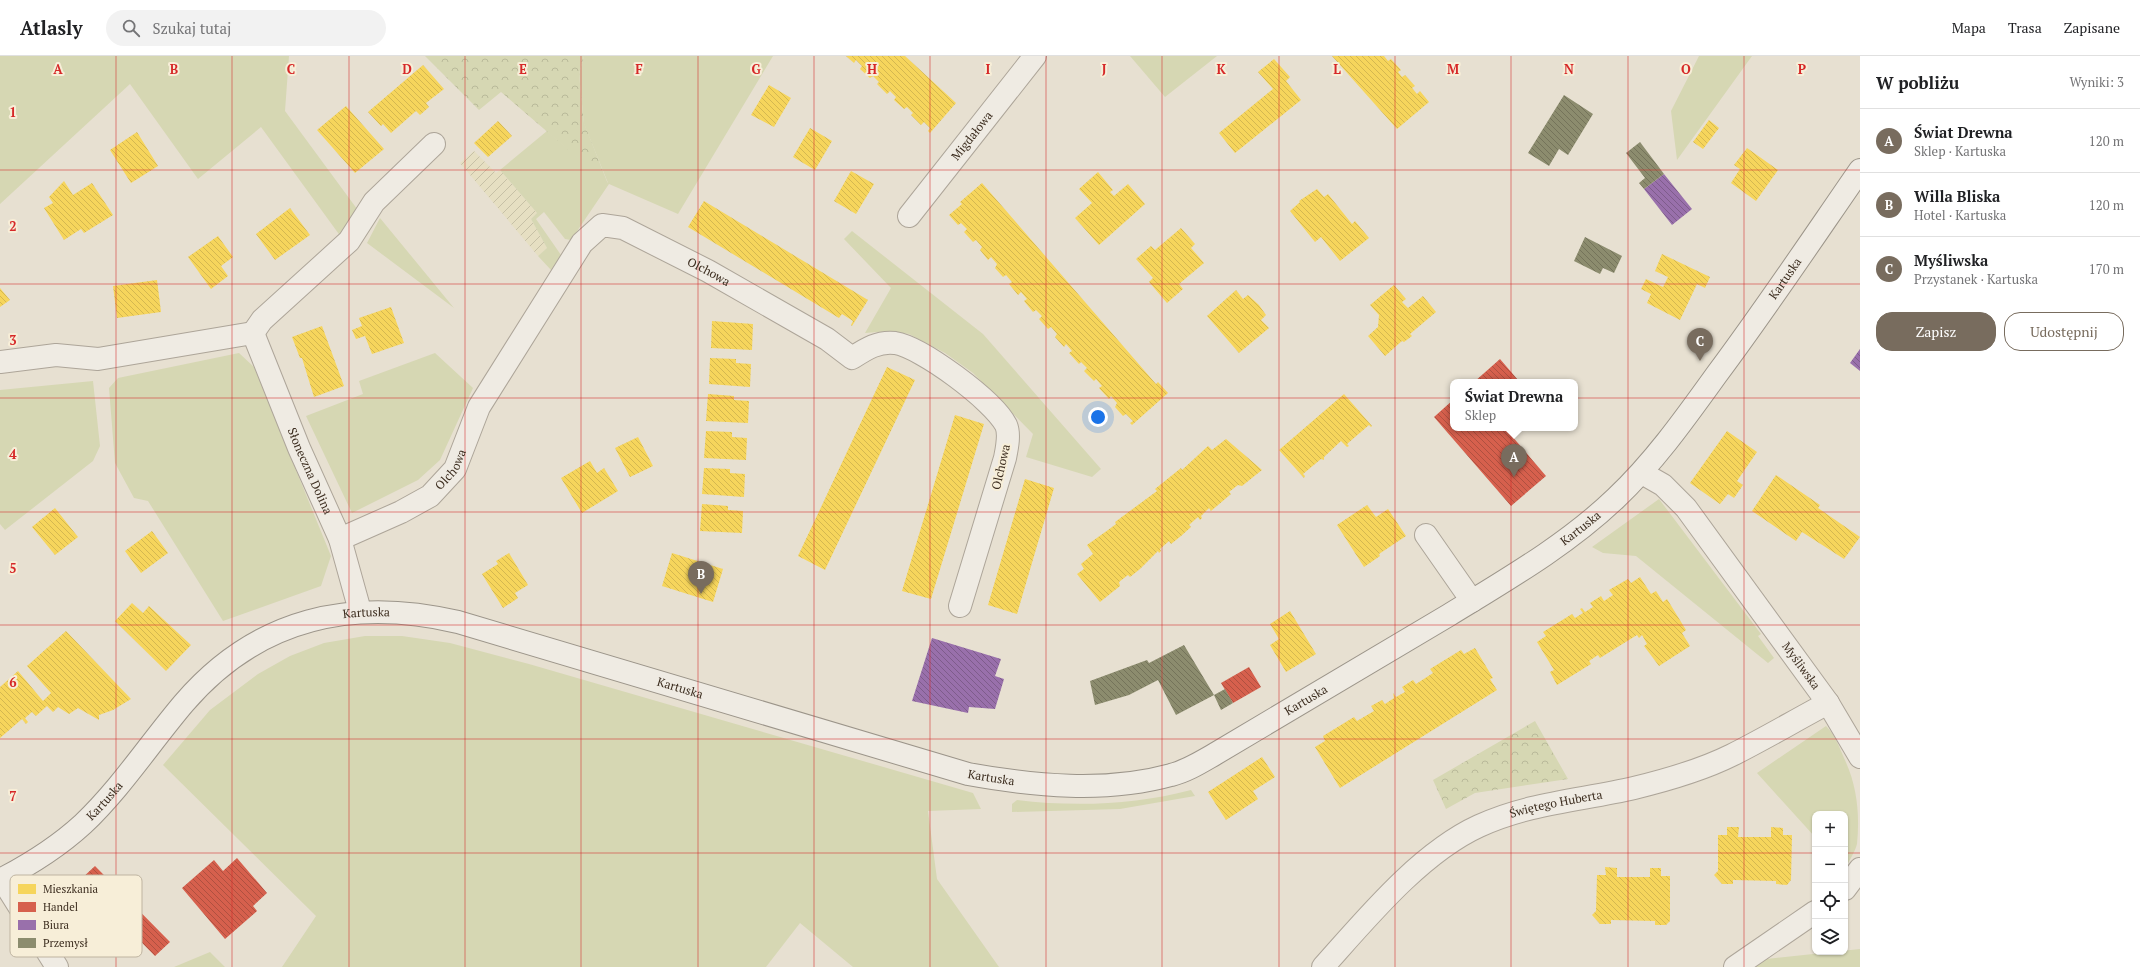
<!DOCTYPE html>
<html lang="pl">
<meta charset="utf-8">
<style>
body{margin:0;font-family:"PT Serif",serif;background:#f2f2f2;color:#202124}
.controls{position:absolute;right:12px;bottom:12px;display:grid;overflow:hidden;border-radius:8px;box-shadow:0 1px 3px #0004}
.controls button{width:36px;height:36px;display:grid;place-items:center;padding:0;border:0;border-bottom:1px solid #e0e0e0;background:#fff;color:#202124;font:20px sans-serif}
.you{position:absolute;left:1098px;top:361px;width:14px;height:14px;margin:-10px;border:3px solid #fff;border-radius:50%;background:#1a73e8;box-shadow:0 0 0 6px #1a73e833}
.badge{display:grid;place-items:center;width:26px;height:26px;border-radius:50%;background:#786c5e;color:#fff;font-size:13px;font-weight:700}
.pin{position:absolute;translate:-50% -33px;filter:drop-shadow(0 1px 2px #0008)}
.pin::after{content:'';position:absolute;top:21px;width:14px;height:12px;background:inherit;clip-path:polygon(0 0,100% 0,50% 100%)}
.popup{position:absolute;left:1450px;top:323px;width:128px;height:52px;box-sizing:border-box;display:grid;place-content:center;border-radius:8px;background:#fff;filter:drop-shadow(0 1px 3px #0005);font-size:13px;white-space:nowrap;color:#757577}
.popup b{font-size:15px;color:#202124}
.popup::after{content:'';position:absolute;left:50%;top:100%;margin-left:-8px;border:8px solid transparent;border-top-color:#fff}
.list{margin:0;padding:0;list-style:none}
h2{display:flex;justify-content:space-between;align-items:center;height:52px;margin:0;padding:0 16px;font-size:17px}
h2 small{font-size:13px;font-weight:400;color:#757577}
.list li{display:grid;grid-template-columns:26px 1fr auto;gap:12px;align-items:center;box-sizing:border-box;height:64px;padding:0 16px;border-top:1px solid #e0e0e0}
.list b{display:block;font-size:15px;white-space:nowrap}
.list p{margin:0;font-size:13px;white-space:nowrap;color:#757577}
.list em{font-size:13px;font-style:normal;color:#757577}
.actions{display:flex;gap:8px;padding:12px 16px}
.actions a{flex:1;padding:9px 0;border:1px solid #786c5e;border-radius:16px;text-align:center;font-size:14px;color:#786c5e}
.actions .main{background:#786c5e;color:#fff}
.icon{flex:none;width:22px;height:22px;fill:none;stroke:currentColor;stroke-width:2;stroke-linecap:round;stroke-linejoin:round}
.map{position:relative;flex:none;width:1860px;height:911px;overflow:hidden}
header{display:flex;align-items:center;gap:24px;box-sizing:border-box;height:56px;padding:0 20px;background:#fff;border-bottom:1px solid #e0e0e0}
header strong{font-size:19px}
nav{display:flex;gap:22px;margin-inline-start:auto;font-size:14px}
.search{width:280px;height:36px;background:#f2f2f2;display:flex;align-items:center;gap:10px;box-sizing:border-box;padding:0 14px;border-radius:22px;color:#757577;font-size:15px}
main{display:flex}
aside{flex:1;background:#fff}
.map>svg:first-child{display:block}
.farmland{fill:url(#farmland-furrows)}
.green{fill:#d6d7b3}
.forest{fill:url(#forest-crowns)}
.homes{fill:url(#homes-back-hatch)}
.shops{fill:url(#shops-back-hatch)}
.offices{fill:url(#offices-back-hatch)}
.industry{fill:url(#industry-back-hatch)}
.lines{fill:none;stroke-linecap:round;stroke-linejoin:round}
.street-casing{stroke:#ada599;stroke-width:24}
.secondary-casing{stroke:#9c958a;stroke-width:24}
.street{stroke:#efebe3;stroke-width:22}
.secondary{stroke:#efebe3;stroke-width:22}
.grid{fill:none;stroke:#d62828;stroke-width:1;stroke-opacity:0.55}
.labels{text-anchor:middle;stroke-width:4;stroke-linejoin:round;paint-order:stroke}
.street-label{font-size:12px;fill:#3d2e20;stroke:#f7eed8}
.key{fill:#f7eed8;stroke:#bfb4a1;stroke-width:1}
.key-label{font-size:11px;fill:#3d2e20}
.grid-label{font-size:13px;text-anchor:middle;font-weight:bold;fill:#d62828;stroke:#f7eed8;stroke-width:4;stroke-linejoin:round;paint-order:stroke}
</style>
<header>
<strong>Atlasly</strong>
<div class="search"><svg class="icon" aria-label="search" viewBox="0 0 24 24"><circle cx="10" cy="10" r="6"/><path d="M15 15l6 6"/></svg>Szukaj tutaj</div>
<nav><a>Mapa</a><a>Trasa</a><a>Zapisane</a></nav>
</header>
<main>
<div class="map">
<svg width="1860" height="911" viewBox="0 0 1860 911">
<defs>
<pattern id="farmland-furrows" width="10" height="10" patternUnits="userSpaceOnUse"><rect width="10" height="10" fill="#e6dfc2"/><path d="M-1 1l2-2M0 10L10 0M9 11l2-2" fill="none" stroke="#c6c0a6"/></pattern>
<pattern id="forest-crowns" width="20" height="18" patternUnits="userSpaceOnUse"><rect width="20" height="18" fill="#d6d7b3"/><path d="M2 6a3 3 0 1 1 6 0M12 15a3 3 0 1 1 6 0" fill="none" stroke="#b9b99a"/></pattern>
<pattern id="homes-back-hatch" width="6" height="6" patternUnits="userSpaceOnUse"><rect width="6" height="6" fill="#f6d55c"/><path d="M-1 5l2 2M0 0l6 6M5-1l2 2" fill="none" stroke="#d4b750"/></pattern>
<pattern id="shops-back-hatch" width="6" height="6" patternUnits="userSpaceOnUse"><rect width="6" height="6" fill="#d6604d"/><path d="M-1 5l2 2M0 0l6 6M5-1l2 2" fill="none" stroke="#af5040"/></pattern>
<pattern id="offices-back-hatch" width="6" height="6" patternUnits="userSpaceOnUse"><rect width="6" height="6" fill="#9970ab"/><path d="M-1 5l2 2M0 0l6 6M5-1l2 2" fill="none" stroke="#7e5c8b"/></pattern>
<pattern id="industry-back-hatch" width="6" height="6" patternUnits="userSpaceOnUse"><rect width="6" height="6" fill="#8c8c6e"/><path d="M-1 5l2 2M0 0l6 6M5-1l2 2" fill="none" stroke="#74735a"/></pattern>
</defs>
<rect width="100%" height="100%" fill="#e7e0d1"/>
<path class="farmland" d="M 474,95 L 496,117 L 500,114 L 537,157 L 531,163 L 547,192 L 538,200 L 460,107 Z"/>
<path class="green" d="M 0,0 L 289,0 L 285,55 L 360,157 L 341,181 L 261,71 L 198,123 L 130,28 L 0,148 Z
M 584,0 L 773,0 L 678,158 L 609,128 L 571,184 L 565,183 L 544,156 L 536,163 L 561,199 L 551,214 L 538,200 L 547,192 L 531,163 L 537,157 L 500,114 L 547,75 L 608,127 L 584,68 L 579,18 Z
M 1130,0 L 1217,0 L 1165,41 Z
M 1699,0 L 1752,0 L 1677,104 L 1671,55 Z
M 380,162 L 454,252 L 367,187 Z
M 852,175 L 983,278 L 1101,413 L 1092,421 L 1026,401 L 1033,378 L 973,317 L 945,297 L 909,278 L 890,275 L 865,277 L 891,232 L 844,183 Z
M 239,297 L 254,311 L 331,500 L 321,530 L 223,565 L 148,445 L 134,442 L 115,407 L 109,332 L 118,322 Z
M 435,297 L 473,332 L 440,404 L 418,424 L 352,457 L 306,360 L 363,338 L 359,325 Z
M 93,325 L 100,390 L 93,405 L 5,474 L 0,468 L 0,334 Z
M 1659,443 L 1761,578 L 1758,580 L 1774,602 L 1768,607 L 1636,500 L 1603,497 L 1592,491 Z
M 365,580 L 402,580 L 450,587 L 529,608 L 973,737 L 981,753 L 928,755 L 937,823 L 999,911 L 853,911 L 800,867 L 766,911 L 282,911 L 316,860 L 163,709 L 210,654 L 258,618 L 290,600 L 324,587 Z
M 1826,670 C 1835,679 1839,690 1844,702 C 1857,729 1860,758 1857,788 C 1855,796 1849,805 1845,813 L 1845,758 L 1815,758 L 1815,781 L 1757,717 Z
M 1191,734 L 1195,740 L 1120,753 L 1012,756 L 1012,748 L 1017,744 C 1074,751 1135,749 1191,734 Z
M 1860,893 L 1860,911 L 1749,911 L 1766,903 Z
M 210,896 L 225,911 L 174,911 Z"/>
<path class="forest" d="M 425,0 L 584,0 L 579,18 L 584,67 L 608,128 L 501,36 L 479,54 Z
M 1535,665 L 1568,723 L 1475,737 L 1446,753 L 1433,724 Z"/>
<path class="homes" d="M 846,0 L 905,0 L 956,47 L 930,77 L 928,75 L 930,72 L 924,66 L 921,69 L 911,59 L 913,57 L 907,51 L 904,53 L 894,44 L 896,41 L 890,35 L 887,38 L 877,28 L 879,26 L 873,20 L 870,22 L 860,13 L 862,10 L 856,4 L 854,7 Z
M 1332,0 L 1384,0 L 1388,5 L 1391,3 L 1401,14 L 1398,16 L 1402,21 L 1405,19 L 1415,30 L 1412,32 L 1417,38 L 1420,35 L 1429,46 L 1397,73 Z
M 1274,3 L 1290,21 L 1286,25 L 1301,44 L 1235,97 L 1219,77 L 1273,33 L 1258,16 Z
M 423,9 L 444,33 L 426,47 L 429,51 L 420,59 L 416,55 L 391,77 L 383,68 L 381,70 L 368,56 Z
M 769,29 L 791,42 L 774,71 L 751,59 Z
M 346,50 L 384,93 L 355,117 L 317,74 Z
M 1709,64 L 1719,72 L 1703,93 L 1693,86 Z
M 498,65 L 512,80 L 488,101 L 474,87 Z
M 810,72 L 832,85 L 815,114 L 793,101 Z
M 137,76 L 158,110 L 131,127 L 110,94 Z
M 1747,92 L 1778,114 L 1756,145 L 1731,127 L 1740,113 L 1734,109 Z
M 851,115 L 874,128 L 856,158 L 834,145 Z
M 1098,116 L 1113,134 L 1110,136 L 1114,140 L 1128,128 L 1145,148 L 1099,189 L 1075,162 L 1092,147 L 1079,133 Z
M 64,125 L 73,139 L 92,127 L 113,159 L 84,177 L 81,173 L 64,184 L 44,152 L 53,147 L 49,141 Z
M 982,127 L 1156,328 L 1158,326 L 1168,337 L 1132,369 L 1130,367 L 1133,365 L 1126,358 L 1123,360 L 1115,351 L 1117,347 L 1111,340 L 1109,343 L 1099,332 L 1102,330 L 1096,323 L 1094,325 L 1084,315 L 1087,312 L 1081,306 L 1079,308 L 1069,297 L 1072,295 L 1066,288 L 1064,291 L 1055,281 L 1057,278 L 1051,271 L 1048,273 L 1039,263 L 1042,260 L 1036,254 L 1033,256 L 1024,245 L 1027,243 L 1021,236 L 1018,239 L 1009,228 L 1012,226 L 1006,219 L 1003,221 L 995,212 L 997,208 L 991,201 L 988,204 L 980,194 L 982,191 L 976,184 L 973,186 L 964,176 L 967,173 L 961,167 L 958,169 L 949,159 L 962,148 L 960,146 Z
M 1317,133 L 1324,141 L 1328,138 L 1352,168 L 1355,165 L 1369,182 L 1340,205 L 1321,181 L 1315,186 L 1290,155 L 1300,146 L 1299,145 Z
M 704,145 L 868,244 L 852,270 L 851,269 L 853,265 L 842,258 L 839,262 L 688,171 Z
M 290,152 L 310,179 L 275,204 L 256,178 Z
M 1181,172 L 1195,188 L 1191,192 L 1204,207 L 1179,228 L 1183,233 L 1167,247 L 1149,226 L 1153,222 L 1136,203 L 1151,190 L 1155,194 Z
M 218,180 L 233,201 L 221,210 L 228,220 L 211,233 L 188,201 Z
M 1662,198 L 1710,221 L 1705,232 L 1697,228 L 1680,264 L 1647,247 L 1651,238 L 1641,233 L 1646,223 L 1663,231 L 1668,221 L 1655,215 Z
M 157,224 L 161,256 L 117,262 L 113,230 Z
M 1394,229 L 1406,243 L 1402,246 L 1408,252 L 1423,240 L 1436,256 L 1410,278 L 1412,280 L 1404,286 L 1402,285 L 1385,300 L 1368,280 L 1378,271 L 1379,259 L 1370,249 Z
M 0,232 L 10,244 L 0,251 Z
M 1236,234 L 1243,243 L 1248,239 L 1259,249 L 1266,259 L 1261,264 L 1269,272 L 1239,297 L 1207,260 Z
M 391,251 L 404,287 L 372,298 L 365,280 L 356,283 L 352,274 L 362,270 L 359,262 Z
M 712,265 L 753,268 L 752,294 L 711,292 Z
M 322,270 L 344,330 L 314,341 L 302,302 L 300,302 L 292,281 Z
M 710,302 L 736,303 L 736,307 L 751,308 L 750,331 L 709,328 Z
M 887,311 L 915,324 L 825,514 L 798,500 Z
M 708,338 L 734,340 L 734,344 L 749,345 L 748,367 L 706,365 Z
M 1344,338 L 1372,370 L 1371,371 L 1369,369 L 1347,388 L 1349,390 L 1347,391 L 1341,385 L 1324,401 L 1324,404 L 1321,403 L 1303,418 L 1305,420 L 1304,422 L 1279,394 Z
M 955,359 L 984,368 L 931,543 L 902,535 Z
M 706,375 L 732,376 L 732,381 L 747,382 L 746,404 L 704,402 Z
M 1727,375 L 1757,396 L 1737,425 L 1743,429 L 1734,442 L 1728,438 L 1720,448 L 1690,427 Z
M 638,381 L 653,410 L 630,421 L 615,392 Z
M 1226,383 L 1262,414 L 1242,430 L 1238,429 L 1229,436 L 1231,438 L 1211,455 L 1209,452 L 1201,460 L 1202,462 L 1200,464 L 1198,461 L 1189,469 L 1191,471 L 1181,480 L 1171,488 L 1169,485 L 1160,493 L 1161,495 L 1159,497 L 1158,495 L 1140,513 L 1130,521 L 1128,519 L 1119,526 L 1120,530 L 1100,546 L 1077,518 L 1084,513 L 1081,508 L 1093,498 L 1087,489 L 1108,474 L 1116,468 L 1115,466 L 1157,435 L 1155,433 L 1181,412 L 1182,414 L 1208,390 L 1212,394 Z
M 590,405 L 597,417 L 604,412 L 618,435 L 582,457 L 561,422 Z
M 704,412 L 730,413 L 730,417 L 745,418 L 744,441 L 702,438 Z
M 1776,419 L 1820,449 L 1818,452 L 1860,481 L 1844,503 L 1802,476 L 1796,485 L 1752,455 Z
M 1025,423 L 1054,432 L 1017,558 L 988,549 Z
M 702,448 L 728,450 L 728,454 L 743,455 L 742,477 L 700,475 Z
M 1367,449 L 1376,461 L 1388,453 L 1406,480 L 1379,498 L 1380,500 L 1364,511 L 1337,469 Z
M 55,452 L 78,481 L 55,499 L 32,471 Z
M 152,475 L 168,497 L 141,517 L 125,495 Z
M 509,497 L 528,529 L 515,537 L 518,542 L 503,552 L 482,518 L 498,508 L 496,505 Z
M 672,497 L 723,513 L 713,546 L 662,530 Z
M 1640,521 L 1651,538 L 1656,535 L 1663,546 L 1667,543 L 1686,574 L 1682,577 L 1690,590 L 1659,610 L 1644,590 L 1647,588 L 1642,579 L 1639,582 L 1637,579 L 1600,602 L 1598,599 L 1589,605 L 1591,608 L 1557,629 L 1550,616 L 1554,614 L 1537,586 L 1546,580 L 1543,576 L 1572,558 L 1575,562 L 1583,557 L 1580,553 L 1582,552 L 1585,556 L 1593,551 L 1590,547 L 1601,540 L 1604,545 L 1613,539 L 1609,534 L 1628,523 L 1631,527 Z
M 132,547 L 143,557 L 149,550 L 191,589 L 166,615 L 115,565 Z
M 1290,555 L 1316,598 L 1286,616 L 1270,589 L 1279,583 L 1270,568 Z
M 66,575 L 131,643 L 113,654 L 99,659 L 99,664 L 78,652 L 69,658 L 58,651 L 53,656 L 47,650 L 36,660 L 32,656 L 25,662 L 28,666 L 26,668 L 22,663 L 0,682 L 0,631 L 18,615 L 43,645 L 51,637 L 27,610 Z
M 1475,592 L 1493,622 L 1490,623 L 1497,634 L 1340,732 L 1315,691 L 1325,685 L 1323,680 L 1354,661 L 1357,665 L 1374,655 L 1371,650 L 1382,644 L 1385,648 L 1394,642 L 1393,637 L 1396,641 L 1405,636 L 1402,631 L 1413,624 L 1416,628 L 1433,617 L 1430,613 L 1461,594 L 1464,598 Z
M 1262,701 L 1275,721 L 1253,735 L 1258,743 L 1226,764 L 1208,736 Z
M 1727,771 L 1739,771 L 1738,781 L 1771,781 L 1771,771 L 1783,772 L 1783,779 L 1792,779 L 1791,824 L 1787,829 L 1776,828 L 1776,825 L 1733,824 L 1733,828 L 1722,828 L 1714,819 L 1718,815 L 1718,779 L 1727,779 Z
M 1605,811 L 1617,812 L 1617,821 L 1650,821 L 1650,812 L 1661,812 L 1661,820 L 1670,820 L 1670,865 L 1666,869 L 1655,869 L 1655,865 L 1611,864 L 1611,868 L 1600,868 L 1592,859 L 1596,855 L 1597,819 L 1606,819 Z"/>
<path class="shops" d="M 1500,303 L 1518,324 L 1516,326 L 1474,326 Z
M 1453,344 L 1453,372 L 1505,372 L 1546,420 L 1511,450 L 1434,361 Z
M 1249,611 L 1261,631 L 1233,647 L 1221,627 Z
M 237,802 L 267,837 L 253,850 L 257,855 L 225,883 L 182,832 L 214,804 L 223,815 Z
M 95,810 L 170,886 L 155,900 L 80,824 Z"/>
<path class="offices" d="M 1664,118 L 1692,153 L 1672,169 L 1644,133 Z
M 1860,293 L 1860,315 L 1850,307 Z
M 932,582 L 1001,603 L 995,620 L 1004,623 L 995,653 L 969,651 L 968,657 L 912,645 Z"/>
<path class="industry" d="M 1564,39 L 1593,58 L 1568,99 L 1559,93 L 1549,110 L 1528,97 Z
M 1640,86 L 1664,118 L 1644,133 L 1639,127 L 1645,122 L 1626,97 Z
M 1585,181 L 1622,200 L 1614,217 L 1603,212 L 1600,218 L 1574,205 Z
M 1184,589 L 1214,639 L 1176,659 L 1158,624 L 1129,639 L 1095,649 L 1090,625 L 1147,604 L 1149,607 Z
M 1225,633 L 1233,647 L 1221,654 L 1214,639 Z"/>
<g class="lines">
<defs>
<g id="street">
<path id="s1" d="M 909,160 L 1035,0"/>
<path d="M 253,277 L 262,264 L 349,185 L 374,146 L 434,88"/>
<path id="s2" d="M 0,306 L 56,299 L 98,303 L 253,277 L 299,392 L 340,483 L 360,555"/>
<path id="s3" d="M 1642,417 L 1663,429 L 1686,452 L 1828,647 L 1860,701"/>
<path d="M 1426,479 L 1472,545"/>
<path id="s4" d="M 340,483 L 401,456 L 430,440 L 455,413 L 479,351 L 582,187 L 602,169 L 623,172 L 708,215 L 827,283 L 852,302 C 866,293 878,285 895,287 C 921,291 993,344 1006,369 C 1010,378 1007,392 1005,402 L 960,550"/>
<path d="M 2,823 L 57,911"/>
<path d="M 1845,833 L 1860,813"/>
<path id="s5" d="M 1323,911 C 1366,863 1420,797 1479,770 C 1528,747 1583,744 1634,732 C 1667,724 1702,714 1732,699 C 1764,683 1796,664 1828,647"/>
<path d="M 1735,911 L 1815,856"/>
</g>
<g id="secondary">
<path id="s6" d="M 0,824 C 29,809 59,790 83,768 C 121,732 150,687 184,647 C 257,562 352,541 458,566 L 968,718 C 1034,730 1106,737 1171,719 C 1187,715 1201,706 1215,698 C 1293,652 1371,606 1449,559 C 1506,524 1567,489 1616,442 C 1655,405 1686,361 1717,318 C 1767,251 1813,182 1860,114"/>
</g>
</defs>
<use href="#street" class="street-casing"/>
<use href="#secondary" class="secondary-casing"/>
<use href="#street" class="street"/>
<use href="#secondary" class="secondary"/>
</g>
<path class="grid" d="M 116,0 L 116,911M 232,0 L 232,911M 349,0 L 349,911M 465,0 L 465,911M 581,0 L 581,911M 698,0 L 698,911M 814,0 L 814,911M 930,0 L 930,911M 1046,0 L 1046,911M 1162,0 L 1162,911M 1279,0 L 1279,911M 1395,0 L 1395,911M 1511,0 L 1511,911M 1628,0 L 1628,911M 1744,0 L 1744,911M 0,114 L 1860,114M 0,228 L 1860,228M 0,342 L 1860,342M 0,456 L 1860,456M 0,569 L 1860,569M 0,683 L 1860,683M 0,797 L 1815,797M 1845,797 L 1860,797"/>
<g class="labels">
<g class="street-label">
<text dy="4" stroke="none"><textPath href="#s1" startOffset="102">Migdałowa</textPath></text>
<text dy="4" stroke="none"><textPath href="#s4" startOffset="541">Olchowa</textPath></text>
<text dy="4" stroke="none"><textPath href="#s6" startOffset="2100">Kartuska</textPath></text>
<text transform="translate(1001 411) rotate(-77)" y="4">Olchowa</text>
<text dy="4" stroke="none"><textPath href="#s4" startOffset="134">Olchowa</textPath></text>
<text dy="4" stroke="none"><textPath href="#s2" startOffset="405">Słoneczna Dolina</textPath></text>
<text dy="4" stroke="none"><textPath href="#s6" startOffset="1776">Kartuska</textPath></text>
<text dy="4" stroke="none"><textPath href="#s6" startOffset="468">Kartuska</textPath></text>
<text dy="4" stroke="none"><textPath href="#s3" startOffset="252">Myśliwska</textPath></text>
<text dy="4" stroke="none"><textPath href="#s6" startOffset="792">Kartuska</textPath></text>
<text dy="4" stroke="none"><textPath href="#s6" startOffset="1452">Kartuska</textPath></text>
<text dy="4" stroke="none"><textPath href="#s6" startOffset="1116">Kartuska</textPath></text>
<text dy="4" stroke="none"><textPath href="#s6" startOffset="132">Kartuska</textPath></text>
<text dy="4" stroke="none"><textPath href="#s5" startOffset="292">Świętego Huberta</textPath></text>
</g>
</g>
<rect x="10" y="819" width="132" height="82" rx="6" class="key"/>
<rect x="18" y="828" width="18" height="10" fill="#f6d55c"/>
<rect x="18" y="846" width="18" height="10" fill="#d6604d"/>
<rect x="18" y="864" width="18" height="10" fill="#9970ab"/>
<rect x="18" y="882" width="18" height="10" fill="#8c8c6e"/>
<g class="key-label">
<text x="43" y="837">Mieszkania</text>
<text x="43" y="855">Handel</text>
<text x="43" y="873">Biura</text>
<text x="43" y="891">Przemysł</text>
</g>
<g class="grid-label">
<text x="58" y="18">A</text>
<text x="174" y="18">B</text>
<text x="291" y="18">C</text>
<text x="407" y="18">D</text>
<text x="523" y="18">E</text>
<text x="639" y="18">F</text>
<text x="756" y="18">G</text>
<text x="872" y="18">H</text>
<text x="988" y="18">I</text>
<text x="1104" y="18">J</text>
<text x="1221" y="18">K</text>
<text x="1337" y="18">L</text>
<text x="1453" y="18">M</text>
<text x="1569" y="18">N</text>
<text x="1686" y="18">O</text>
<text x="1802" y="18">P</text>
<text x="13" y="61">1</text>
<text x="13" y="175">2</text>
<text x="13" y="289">3</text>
<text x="13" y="403">4</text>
<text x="13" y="517">5</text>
<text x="13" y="631">6</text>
<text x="13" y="745">7</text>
</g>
</svg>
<div class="controls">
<button>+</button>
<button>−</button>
<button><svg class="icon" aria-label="locate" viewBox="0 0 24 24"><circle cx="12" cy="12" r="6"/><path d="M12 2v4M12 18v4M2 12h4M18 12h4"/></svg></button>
<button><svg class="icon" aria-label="layers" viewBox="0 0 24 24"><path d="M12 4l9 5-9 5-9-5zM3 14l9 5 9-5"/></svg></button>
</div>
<div class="you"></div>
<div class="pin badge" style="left:1514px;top:421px">A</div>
<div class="popup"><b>Świat Drewna</b>Sklep</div>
<div class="pin badge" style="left:701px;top:538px">B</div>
<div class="pin badge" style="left:1700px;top:305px">C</div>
</div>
<aside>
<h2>W pobliżu<small>Wyniki: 3</small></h2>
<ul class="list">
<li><span class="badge">A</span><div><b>Świat Drewna</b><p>Sklep · Kartuska</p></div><em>120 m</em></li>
<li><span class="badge">B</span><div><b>Willa Bliska</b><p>Hotel · Kartuska</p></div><em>120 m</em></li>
<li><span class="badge">C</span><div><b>Myśliwska</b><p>Przystanek · Kartuska</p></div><em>170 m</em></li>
</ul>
<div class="actions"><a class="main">Zapisz</a><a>Udostępnij</a></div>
</aside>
</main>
